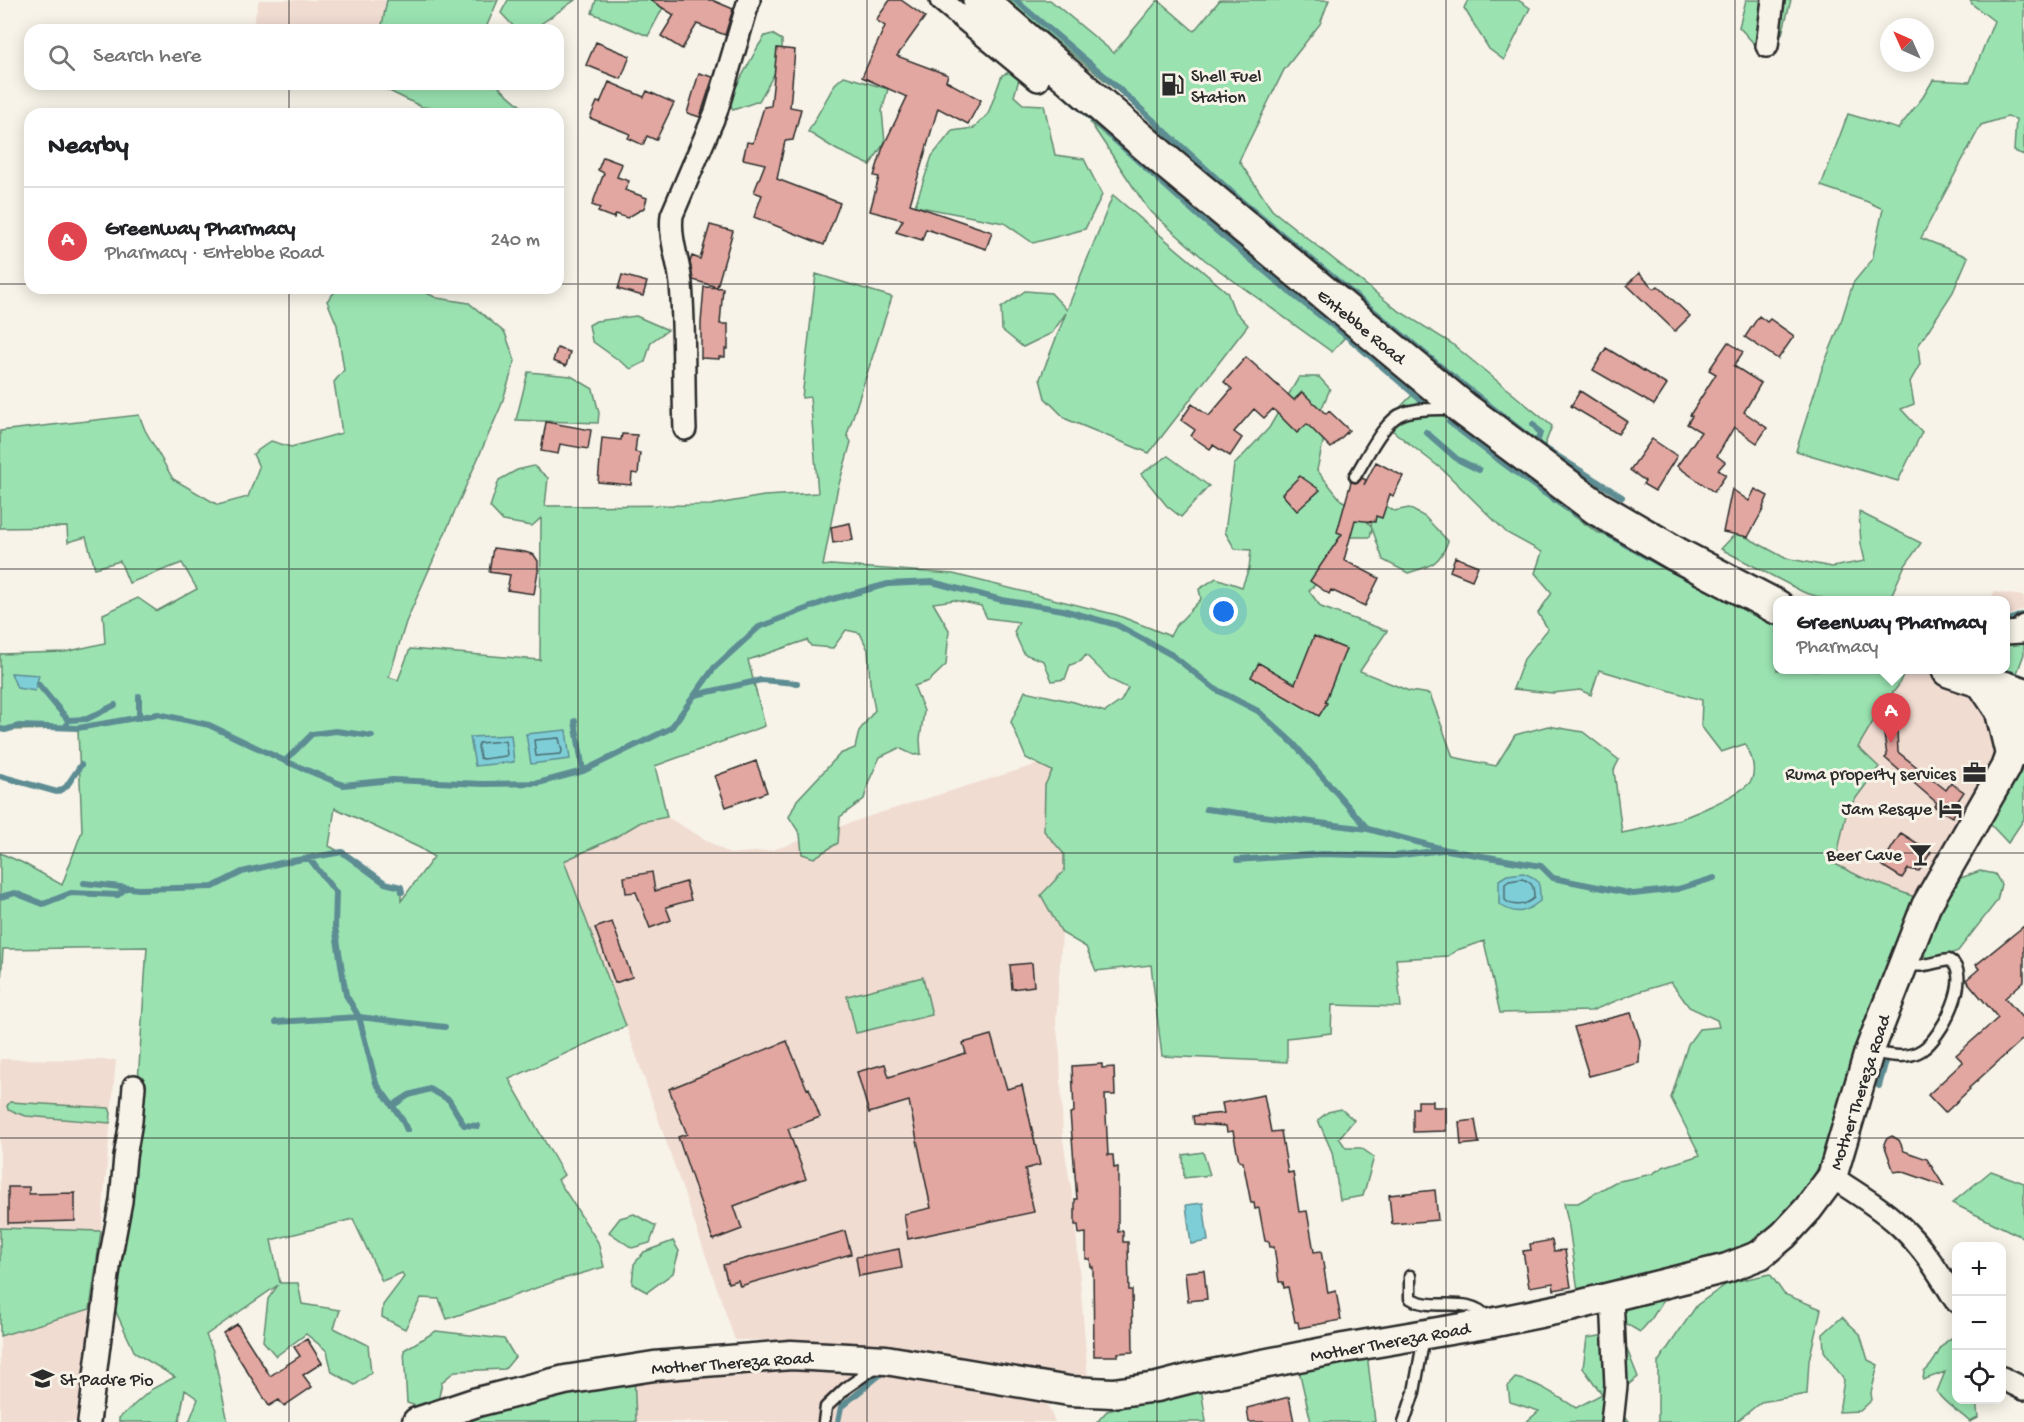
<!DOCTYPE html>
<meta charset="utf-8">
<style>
body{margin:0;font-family:"Gochi Hand",sans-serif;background:#f2f2f2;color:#202124}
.controls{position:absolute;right:18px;bottom:18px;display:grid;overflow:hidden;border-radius:12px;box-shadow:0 3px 15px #0003}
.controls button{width:54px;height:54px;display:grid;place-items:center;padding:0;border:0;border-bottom:2px solid #e0e0e0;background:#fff;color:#202124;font:30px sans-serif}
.compass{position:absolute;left:1880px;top:18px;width:54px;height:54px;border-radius:50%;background:#fff;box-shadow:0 3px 15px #0003;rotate:315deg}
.you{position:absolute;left:1224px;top:612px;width:21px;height:21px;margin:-15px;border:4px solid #fff;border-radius:50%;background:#1a73e8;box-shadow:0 0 0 9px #1a73e833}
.badge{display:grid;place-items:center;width:39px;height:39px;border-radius:50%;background:#2b2b2b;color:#fff;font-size:20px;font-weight:700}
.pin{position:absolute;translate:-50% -50px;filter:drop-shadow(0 2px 3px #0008)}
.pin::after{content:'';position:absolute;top:32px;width:21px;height:18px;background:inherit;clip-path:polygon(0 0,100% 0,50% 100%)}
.popup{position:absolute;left:1773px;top:596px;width:237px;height:78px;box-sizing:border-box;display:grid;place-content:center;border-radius:12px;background:#fff;filter:drop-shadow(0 2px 4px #0005);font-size:20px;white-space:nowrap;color:#757577}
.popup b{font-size:22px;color:#202124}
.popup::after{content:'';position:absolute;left:50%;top:100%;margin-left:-12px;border:12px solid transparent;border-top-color:#fff}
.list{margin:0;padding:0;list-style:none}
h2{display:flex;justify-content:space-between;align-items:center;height:78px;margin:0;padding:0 24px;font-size:26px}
h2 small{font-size:20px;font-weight:400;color:#757577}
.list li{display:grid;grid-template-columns:39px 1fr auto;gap:18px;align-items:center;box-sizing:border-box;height:108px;padding:0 24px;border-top:2px solid #e0e0e0}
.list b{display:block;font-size:22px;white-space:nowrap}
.list p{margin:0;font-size:20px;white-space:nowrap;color:#757577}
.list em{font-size:20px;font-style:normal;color:#757577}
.icon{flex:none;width:33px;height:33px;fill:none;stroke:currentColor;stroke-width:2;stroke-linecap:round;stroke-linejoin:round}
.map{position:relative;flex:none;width:2024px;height:1422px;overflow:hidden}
.search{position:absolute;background:#fff;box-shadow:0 3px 15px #0003;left:24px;top:24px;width:540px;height:66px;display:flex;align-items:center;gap:15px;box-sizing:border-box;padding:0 21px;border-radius:18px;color:#757577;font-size:22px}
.panel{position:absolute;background:#fff;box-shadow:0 3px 15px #0003;left:24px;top:108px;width:540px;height:186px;border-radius:18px}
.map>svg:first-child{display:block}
.built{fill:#f1dcd2}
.green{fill:#9ae3b1;stroke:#62876e;stroke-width:1.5;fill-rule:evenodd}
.water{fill:#7eced8;stroke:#5d8d93;stroke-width:1.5}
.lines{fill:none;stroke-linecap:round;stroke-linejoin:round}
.shore{stroke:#4c6c70;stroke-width:1.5}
.stream{stroke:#5d8d93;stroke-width:6}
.building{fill:#e2a7a0;stroke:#2b2b2b;stroke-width:1.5}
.lane-casing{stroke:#2b2b2b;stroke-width:15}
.street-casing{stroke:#2b2b2b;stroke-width:26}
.secondary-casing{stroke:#2b2b2b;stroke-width:33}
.primary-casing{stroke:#2b2b2b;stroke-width:38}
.lane{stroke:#f7f3e8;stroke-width:10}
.street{stroke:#f7f3e8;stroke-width:21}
.secondary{stroke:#f7f3e8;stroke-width:28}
.primary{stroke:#f7f3e8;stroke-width:33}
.grid{fill:none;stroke:#2b2b2b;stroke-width:1.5;stroke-opacity:0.55}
.labels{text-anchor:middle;stroke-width:6;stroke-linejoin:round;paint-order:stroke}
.poi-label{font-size:18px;fill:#2b2b2b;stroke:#f7f3e8;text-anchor:end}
.street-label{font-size:18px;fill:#2b2b2b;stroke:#f7f3e8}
</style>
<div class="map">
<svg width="2024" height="1422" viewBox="0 0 2024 1422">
<rect width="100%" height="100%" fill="#f7f3e8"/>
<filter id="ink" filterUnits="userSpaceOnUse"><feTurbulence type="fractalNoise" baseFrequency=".0167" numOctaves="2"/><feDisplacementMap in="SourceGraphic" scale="12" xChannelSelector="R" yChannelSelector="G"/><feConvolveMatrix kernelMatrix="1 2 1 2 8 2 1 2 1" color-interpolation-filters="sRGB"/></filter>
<g filter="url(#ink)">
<path class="built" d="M 259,0 L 387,0 L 381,30 L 252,30 Z
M 1994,592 L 2024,596 L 2024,609 L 2005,617 L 2005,600 L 1991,600 Z
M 1905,670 L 1920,670 L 1959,688 L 1986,711 L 1996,756 L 1920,899 L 1861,877 L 1835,864 L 1847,810 L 1879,767 L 1858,747 L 1881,708 L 1898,686 Z
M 1051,760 L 1064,854 L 1062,933 L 1056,1022 L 1060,1054 L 1063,1140 L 1074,1206 L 1088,1377 L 925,1351 L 814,1340 L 735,1340 L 626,1026 L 564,861 L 614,838 L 641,822 L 667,817 L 730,854 L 773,850 L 873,815 Z
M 0,1059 L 116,1060 L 101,1231 L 0,1229 Z
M 90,1309 L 80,1422 L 0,1422 L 0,1336 Z
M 833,1363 L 1047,1404 L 1055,1422 L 636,1422 L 634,1372 Z"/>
<path class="green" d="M 387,0 L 498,0 L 485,30 L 381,30 Z
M 508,0 L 575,0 L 532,30 L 517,30 L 501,13 Z
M 596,0 L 667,0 L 648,36 L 592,13 Z
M 1007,0 L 1050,0 L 1114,53 L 1158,0 L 1194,31 L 1220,0 L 1329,0 L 1320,24 L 1284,70 L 1239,161 L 1272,210 L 1396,309 L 1451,343 L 1552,426 L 1542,452 L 1217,186 L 1132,103 Z
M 1468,0 L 1518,0 L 1530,8 L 1504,60 L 1489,49 L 1464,8 Z
M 1746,0 L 1791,0 L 1782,34 L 1766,57 L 1739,27 Z
M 1970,0 L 2024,0 L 2024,155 L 2014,151 L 2016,119 L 2007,117 L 1981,125 L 1921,238 L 1968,257 L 1953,292 L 1918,346 L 1920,364 L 1910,382 L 1914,404 L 1901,409 L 1922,432 L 1898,481 L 1796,451 L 1822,369 L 1840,325 L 1853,283 L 1872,260 L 1883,209 L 1868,202 L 1821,186 L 1848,114 L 1898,129 L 1923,97 L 1933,80 L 1970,82 L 1994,21 L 1972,4 Z
M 772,34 L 782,40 L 782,60 L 759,101 L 733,110 L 729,100 L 759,45 L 765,36 Z
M 1015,70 L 1020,76 L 1014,96 L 1023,104 L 1044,105 L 1055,155 L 1084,159 L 1102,195 L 1085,229 L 1033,243 L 1004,223 L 915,206 L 932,156 L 952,131 L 974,128 L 988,114 L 1002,75 Z
M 844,76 L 888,89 L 882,111 L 885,142 L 870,165 L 837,150 L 808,132 L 835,84 Z
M 375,84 L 501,84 L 499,87 L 522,107 L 520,114 L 449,114 L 449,110 L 422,107 Z
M 1090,122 L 1345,337 L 1332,352 L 1205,260 L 1148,209 Z
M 1113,195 L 1227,292 L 1234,310 L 1248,325 L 1149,453 L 1066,419 L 1045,398 L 1040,379 L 1066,313 L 1052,333 L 1023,347 L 1002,330 L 1001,308 L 1025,291 L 1051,293 L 1067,310 Z
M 816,274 L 892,297 L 847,435 L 851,442 L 837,491 L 823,566 L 831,565 L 953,574 L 1117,615 L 1170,636 L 1175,627 L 1201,599 L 1199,589 L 1216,578 L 1242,587 L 1249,568 L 1251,550 L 1235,549 L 1225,532 L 1234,465 L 1269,428 L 1299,377 L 1319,377 L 1330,389 L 1321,410 L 1327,424 L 1317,470 L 1341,500 L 1358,510 L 1371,526 L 1374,509 L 1385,505 L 1394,511 L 1409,508 L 1425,517 L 1448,541 C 1440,564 1431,566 1408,573 L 1383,560 L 1372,528 L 1370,537 L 1347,537 L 1325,574 L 1309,591 L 1321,607 L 1387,631 L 1360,671 L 1409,691 L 1430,694 L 1453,757 L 1496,766 L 1515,735 L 1548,726 L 1583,732 L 1619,760 L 1614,770 L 1622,833 C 1637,830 1652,827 1667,823 C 1683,819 1747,793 1752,779 C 1756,767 1751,754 1745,744 L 1721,752 L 1701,726 L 1702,700 L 1599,670 L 1591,695 L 1580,690 L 1553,693 L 1513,689 L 1524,659 L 1548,629 L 1538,613 L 1552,593 L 1535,573 L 1542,552 L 1507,533 L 1443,470 L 1384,424 L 1415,392 L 1542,494 L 1597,532 L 1674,565 L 1777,617 L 1777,670 L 1905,670 L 1898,686 L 1881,708 L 1858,747 L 1879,767 L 1847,810 L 1835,864 L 1861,877 L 1920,899 L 1827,1151 L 1803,1195 L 1782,1225 L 1666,1296 L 1652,1318 L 1640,1332 L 1603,1310 L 1604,1283 L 1579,1298 L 1569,1227 L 1564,1203 L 1578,1203 L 1615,1182 L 1652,1174 L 1663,1167 L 1700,1155 L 1671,1098 L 1688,1044 L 1699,1029 L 1719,1027 L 1717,1020 L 1689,1007 L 1671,982 L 1638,992 L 1591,1011 L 1500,1013 L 1484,941 L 1457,950 L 1448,956 L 1396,959 L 1401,1007 L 1332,1005 L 1331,1033 L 1287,1038 L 1287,1062 L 1162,1056 L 1151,965 L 1096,971 L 1086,947 L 1062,933 L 1041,895 L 1064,871 L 1064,854 L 1044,831 L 1045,785 L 1052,771 L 1026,758 L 1011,722 L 1025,691 L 1074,702 L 1105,712 L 1121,701 L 1128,688 L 1111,680 L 1086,655 L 1081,661 L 1070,665 L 1065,679 L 1052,681 L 1044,661 L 1024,654 L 1014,632 L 1019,622 L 987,618 L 981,606 L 954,600 L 933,603 L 949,630 L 946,665 L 929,681 L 914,686 L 924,711 L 920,739 L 921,754 L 914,755 L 899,748 L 880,757 L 869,781 L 864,799 L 840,817 L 838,843 L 814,858 L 802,854 L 800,834 L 789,817 L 797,800 L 840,754 L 855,748 L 859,731 L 875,710 L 870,683 L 868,650 L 860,633 L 846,630 L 833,648 L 811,646 L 807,640 L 748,660 L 765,726 L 655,766 L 667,817 L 641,822 L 614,838 L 564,861 L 626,1026 L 509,1079 L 564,1175 L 558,1180 L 598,1242 L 604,1267 L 559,1280 L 447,1319 L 439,1299 L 421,1298 L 405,1329 L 382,1317 L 383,1305 L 404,1277 L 402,1273 L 382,1281 L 353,1219 L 271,1240 L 280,1283 L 298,1283 L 302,1304 L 340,1310 L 334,1328 L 368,1345 L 371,1373 L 355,1385 L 332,1372 L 327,1351 L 306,1334 L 276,1356 L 263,1341 L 268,1299 L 278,1285 L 206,1335 L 213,1351 L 228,1422 L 189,1422 L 198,1399 L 185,1390 L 179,1422 L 119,1422 L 119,1418 L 152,1389 L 175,1377 L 135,1353 L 110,1299 L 122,1228 L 129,1217 L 147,947 L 3,949 L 0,998 L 0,853 L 23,863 L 62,885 L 82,831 L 78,729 L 0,730 L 0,654 L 65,652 L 105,643 L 103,614 L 138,598 L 157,611 L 197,589 L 182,563 L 129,583 L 120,561 L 95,568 L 86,537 L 68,542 L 67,527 L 0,528 L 0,431 L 139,415 L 145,430 L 173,479 L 218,505 L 248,497 L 259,467 L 253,454 L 271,441 L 291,447 L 342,433 L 334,382 L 344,370 L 337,325 L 327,301 L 338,288 L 416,288 L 437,298 L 469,303 L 505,333 L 515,361 L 501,406 L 406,622 L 389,677 L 398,680 L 410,649 L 540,660 L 541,518 L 532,526 L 503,521 L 490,507 L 499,480 L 517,470 L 534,466 L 548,478 L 545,506 L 711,505 L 764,496 L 818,493 L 810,397 L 802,398 ZM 335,808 L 420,848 L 434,857 L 401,901 L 401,887 C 374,880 354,858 329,846 Z
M 636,316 L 668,330 L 651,342 L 645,362 L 631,369 L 592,341 L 589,325 L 596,321 Z
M 528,372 L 571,376 L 593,389 L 599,413 L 598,423 L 516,420 Z
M 1168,456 L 1209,486 L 1181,517 L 1167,506 L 1141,474 Z
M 1859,512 L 1921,543 L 1904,567 L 1892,594 L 1896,600 L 1828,600 L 1803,592 L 1721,549 L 1737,532 L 1785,558 L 1832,567 L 1865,561 L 1861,544 Z
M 2005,639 L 2024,639 L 2024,654 L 2017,673 L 2005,670 Z
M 2024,767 L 2024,819 L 2008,843 L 1989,823 Z
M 1980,871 L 1995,874 L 2001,884 L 1997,901 L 1958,951 L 1935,960 L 1921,955 L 1922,941 L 1955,880 Z
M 923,977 L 932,1015 L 856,1033 L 847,996 Z
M 10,1102 L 109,1108 L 111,1113 L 110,1123 L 26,1116 L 8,1110 L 7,1106 Z
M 1341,1109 L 1354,1120 L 1339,1138 L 1346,1148 L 1361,1148 L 1374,1157 L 1363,1196 L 1340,1200 L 1332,1152 L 1318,1120 L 1328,1112 Z
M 1203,1152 L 1210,1175 L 1184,1178 L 1183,1155 Z
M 1991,1171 L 2024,1183 L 2024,1238 L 1952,1203 Z
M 634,1214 L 656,1226 L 650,1243 L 632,1248 L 609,1232 L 620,1218 Z
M 0,1228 L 101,1231 L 90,1309 L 0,1336 Z
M 673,1241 L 679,1251 L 673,1273 L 647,1292 L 632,1284 L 634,1264 L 644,1252 Z
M 1770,1274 L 1784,1294 L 1821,1309 L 1809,1360 L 1807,1394 L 1761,1402 L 1736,1422 L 1658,1422 L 1658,1362 L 1697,1305 L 1728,1283 Z
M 1842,1317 L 1860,1334 L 1868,1360 L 1878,1365 L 1871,1393 L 1872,1400 L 1860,1411 L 1839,1412 L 1844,1380 L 1824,1351 L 1823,1334 Z
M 436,1331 L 504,1339 L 515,1357 L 505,1369 L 455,1371 L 442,1382 L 437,1406 L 422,1408 L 407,1403 L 404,1350 Z
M 1606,1335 L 1626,1347 L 1638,1377 L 1619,1392 L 1616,1410 L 1629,1422 L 1526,1422 L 1539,1411 L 1510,1402 L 1508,1386 L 1515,1378 C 1538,1382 1557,1396 1576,1408 L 1602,1394 L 1583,1368 L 1587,1338 Z
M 1955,1336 L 1956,1336 L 1956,1400 L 1976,1400 L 1978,1418 L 1970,1422 C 1959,1411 1945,1405 1937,1392 L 1945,1372 L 1923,1380 L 1924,1372 C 1941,1358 1935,1346 1955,1336 Z
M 1367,1353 L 1375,1422 L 1311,1422 L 1299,1370 Z
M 634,1372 L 636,1422 L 456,1422 Z
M 1201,1388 L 1206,1422 L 1097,1422 L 1107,1411 Z"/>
<path class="water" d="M 11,673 L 39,675 L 35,691 L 17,688 Z
M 566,730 L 570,759 L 531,764 L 526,734 Z
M 511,735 L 514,762 L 475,766 L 470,737 Z
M 1523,873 C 1541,879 1540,884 1540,901 C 1525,913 1516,916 1499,904 L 1499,880 L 1507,875 Z
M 1203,1203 L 1208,1241 L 1191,1244 L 1186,1205 Z"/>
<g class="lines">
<path class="shore" d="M 559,738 L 562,751 L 561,754 L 536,756 L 534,740 Z
M 505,741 L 507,754 L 506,756 L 483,759 L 480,758 L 478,746 L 479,743 Z
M 1522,879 C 1533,882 1534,887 1534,898 C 1526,905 1514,908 1505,900 L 1505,884 L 1509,881 Z"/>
<path class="stream" d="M 1015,0 L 1106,77 L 1239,199 L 1446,371 L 1532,439
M 1063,93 L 1201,218 L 1297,298 L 1350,339 L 1422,401
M 1449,422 C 1524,481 1602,536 1687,578
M 1533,424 L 1540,433 L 1537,443 L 1622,497
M 1426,432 L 1457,459 L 1479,470
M 2005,622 L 2021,615
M 1891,670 L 1900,673
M 2011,673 L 2024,678
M 38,684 L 68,720
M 695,695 L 761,680 L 797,683
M 139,696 L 139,718
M 575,721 L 583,771
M 66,728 L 68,720 L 87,719 L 115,705
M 0,729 L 5,730 L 19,726 L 78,728 L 158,714 L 209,725 L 285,761 L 343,785 L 392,780 L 483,784 L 538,783 L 583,771 L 671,728 L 714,668 L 759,627 L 829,600 L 888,584 L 932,582 L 1002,600 L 1063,610 L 1117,625 L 1172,655 L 1215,689 L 1258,711 L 1293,743 L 1368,829
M 285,761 L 312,734 L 336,731 L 372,736
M 0,776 L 57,792 L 66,787 L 81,765
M 1206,809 L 1368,829 L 1447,850 L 1541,866 L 1553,878 L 1633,894 L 1678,889 L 1714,878
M 309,858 L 336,893 L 335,927 L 346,995 L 359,1017 L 376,1083 L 402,1119 L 407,1130
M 1237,860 L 1322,854 L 1394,856 L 1443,850
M 84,883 L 139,889 L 213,887 L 242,872 L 281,863 L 342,852 L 385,883 L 401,887 L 402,892
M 0,897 L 15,893 L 43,904 L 71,893 L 118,895 L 126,888
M 276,1022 L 359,1017 L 445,1027
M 1879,1086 L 1885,1064
M 392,1106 L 409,1095 L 430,1089 L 449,1100 L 464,1125 L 478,1126
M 838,1422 L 841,1407 L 887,1369"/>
</g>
<path class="building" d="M 650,0 L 712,0 L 733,9 L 725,35 L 697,24 L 682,49 L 661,36 L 674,15 Z
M 890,0 L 901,0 L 925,17 L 897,56 L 948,75 L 946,81 L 981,100 L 968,124 L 938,108 L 910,204 L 992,232 L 986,249 L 926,229 L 922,240 L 896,232 L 903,220 L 870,211 L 879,177 L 874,176 L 883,147 L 907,97 L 862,77 L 885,26 L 876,20 Z
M 596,42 L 630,56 L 621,79 L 586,65 Z
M 777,48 L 795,50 L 790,107 L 801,109 L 793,140 L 785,141 L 777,179 L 840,203 L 824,245 L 754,217 L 762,195 L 754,192 L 765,164 L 743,159 L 747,142 L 753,143 L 764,107 L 771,106 Z
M 699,73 L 713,77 L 700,117 L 687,113 Z
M 609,82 L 644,97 L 647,91 L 674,103 L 656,140 L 647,136 L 643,145 L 628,138 L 630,134 L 590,118 L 597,102 L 600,103 Z
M 603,157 L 622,164 L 617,177 L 629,181 L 625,190 L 647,198 L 644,208 L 627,218 L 616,214 L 614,218 L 598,212 L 600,208 L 592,205 L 604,173 L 598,170 Z
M 710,225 L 733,231 L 717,287 L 693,280 L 690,262 L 692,256 L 700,259 Z
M 1639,273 L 1654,289 L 1658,286 L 1690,316 L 1675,331 L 1627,285 Z
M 622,275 L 647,282 L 643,296 L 618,289 Z
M 704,287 L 723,288 L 720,324 L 728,324 L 728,349 L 725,349 L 725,357 L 719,357 L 719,359 L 701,358 L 701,323 Z
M 1759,316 L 1767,322 L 1770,319 L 1794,336 L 1778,359 L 1745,337 Z
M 1728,342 L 1743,352 L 1734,366 L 1761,383 L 1744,412 L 1767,428 L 1757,443 L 1734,427 L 1717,456 L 1725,462 L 1718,470 L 1726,475 L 1714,492 L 1677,466 L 1701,432 L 1687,424 L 1692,416 L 1690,415 L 1716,374 L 1709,370 Z
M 557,348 L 570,352 L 566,366 L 553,361 Z
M 1606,348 L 1667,385 L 1654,405 L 1593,370 Z
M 1246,357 L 1294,400 L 1302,392 L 1326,414 L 1329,411 L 1349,430 L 1331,448 L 1307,424 L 1297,433 L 1273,409 L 1264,418 L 1254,409 L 1234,432 L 1242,438 L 1230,456 L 1213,445 L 1210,449 L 1191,436 L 1195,430 L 1181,420 L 1192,404 L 1209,416 L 1232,389 L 1224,382 Z
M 1580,391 L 1627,421 L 1618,434 L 1571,406 Z
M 546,422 L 591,430 L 588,449 L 560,444 L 558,454 L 541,451 Z
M 622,434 L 637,435 L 635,452 L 640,453 L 638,474 L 632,473 L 631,485 L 598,482 L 602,438 L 621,440 Z
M 1652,439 L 1677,456 L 1655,491 L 1643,484 L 1645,481 L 1630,470 Z
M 1376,462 L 1403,476 L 1393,496 L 1390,494 L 1382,518 L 1376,516 L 1375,522 L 1355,520 L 1344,560 L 1379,578 L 1365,606 L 1331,590 L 1329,594 L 1310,581 L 1342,534 L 1337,532 L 1351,482 L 1358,483 L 1362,478 L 1366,480 L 1364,485 Z
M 1300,476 L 1320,490 L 1297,511 L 1282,494 Z
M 1732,489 L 1749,501 L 1755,489 L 1768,496 L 1763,507 L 1764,508 L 1748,537 L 1723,532 Z
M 850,523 L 853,540 L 833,543 L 831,527 Z
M 493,548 L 525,552 L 534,555 L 538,561 L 538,571 L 534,594 L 507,590 L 510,575 L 489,572 Z
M 1455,557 L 1478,566 L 1472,580 L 1450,571 Z
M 1314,636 L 1346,649 L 1325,702 L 1327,703 L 1319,716 L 1251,677 L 1259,663 L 1295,684 Z
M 1896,711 L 1898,752 L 1946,790 L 1951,783 L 1964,792 L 1957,802 L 1961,805 L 1952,817 L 1934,806 L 1937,803 L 1885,758 L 1887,756 L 1881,712 Z
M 756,761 L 767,792 L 726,807 L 715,776 Z
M 1901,833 L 1931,852 L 1919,871 L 1908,869 L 1902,878 L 1881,865 Z
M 652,872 L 655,891 L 686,882 L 691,900 L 666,907 L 671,920 L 650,928 L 636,892 L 626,893 L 624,877 Z
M 612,922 L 632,977 L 615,983 L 595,928 Z
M 2024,926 L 2024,981 L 2005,998 L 2024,1020 L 2024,1038 L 1969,1088 L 1970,1089 L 1945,1113 L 1928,1095 L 1963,1062 L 1956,1055 L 1998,1018 L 1966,980 L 1979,969 L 1976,965 Z
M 1032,963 L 1034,986 L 1012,989 L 1010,965 Z
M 1631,1013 L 1640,1040 L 1639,1063 L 1589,1076 L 1574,1027 Z
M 991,1035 L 1007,1089 L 1022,1085 L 1040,1165 L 1025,1169 L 1034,1212 L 908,1239 L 904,1214 L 931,1208 L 909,1101 L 869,1113 L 857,1072 L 885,1064 L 889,1077 L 966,1053 L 963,1043 Z
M 787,1041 L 807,1089 L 809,1088 L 820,1117 L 788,1129 L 806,1179 L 734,1206 L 742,1229 L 713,1240 L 678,1137 L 687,1134 L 669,1089 Z
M 1102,1064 L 1102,1068 L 1114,1067 L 1115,1095 L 1105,1095 L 1108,1155 L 1113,1155 L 1114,1168 L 1118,1167 L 1118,1232 L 1123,1231 L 1123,1242 L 1128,1242 L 1129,1290 L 1132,1290 L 1133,1352 L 1118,1353 L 1118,1356 L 1094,1356 L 1093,1267 L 1091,1267 L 1090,1259 L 1086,1259 L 1086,1233 L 1079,1234 L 1078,1225 L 1075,1225 L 1075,1199 L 1077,1199 L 1070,1113 L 1074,1112 L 1072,1066 Z
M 1264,1095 L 1271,1132 L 1281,1131 L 1288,1173 L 1293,1172 L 1299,1212 L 1307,1211 L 1314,1252 L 1321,1251 L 1328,1293 L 1336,1291 L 1341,1320 L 1299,1328 L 1298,1322 L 1295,1322 L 1288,1287 L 1284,1288 L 1283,1282 L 1279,1282 L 1274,1247 L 1270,1247 L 1269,1242 L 1265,1241 L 1259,1208 L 1255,1209 L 1254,1203 L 1251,1203 L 1244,1167 L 1243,1162 L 1239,1161 L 1233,1131 L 1227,1132 L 1226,1126 L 1194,1124 L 1193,1116 L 1224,1113 L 1222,1103 Z
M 1418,1101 L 1433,1101 L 1433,1107 L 1446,1107 L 1446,1131 L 1413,1132 L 1413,1108 L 1418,1108 Z
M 1475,1120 L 1479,1143 L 1461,1145 L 1459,1122 Z
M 1892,1136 L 1899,1140 L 1904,1151 L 1927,1159 L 1944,1186 L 1901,1171 L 1894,1172 L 1884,1144 L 1886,1139 Z
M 8,1187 L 29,1187 L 29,1194 L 75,1193 L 75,1221 L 8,1223 Z
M 1435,1190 L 1438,1220 L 1392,1224 L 1389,1195 Z
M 845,1231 L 851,1254 L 740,1286 L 738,1280 L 728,1283 L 723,1265 Z
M 1552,1240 L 1554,1251 L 1565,1250 L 1571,1287 L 1554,1290 L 1553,1283 L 1529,1287 L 1523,1251 L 1531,1250 L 1530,1244 Z
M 899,1249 L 902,1268 L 859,1276 L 856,1257 Z
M 1204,1270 L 1207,1299 L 1188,1301 L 1185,1272 Z
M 237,1324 L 270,1376 L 300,1356 L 294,1347 L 307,1339 L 322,1363 L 303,1375 L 312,1387 L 284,1406 L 279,1400 L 269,1406 L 223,1333 Z
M 1289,1397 L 1294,1422 L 1249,1422 L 1247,1408 Z"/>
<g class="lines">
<defs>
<path id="lane" d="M 1355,476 C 1366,459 1384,419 1404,413 C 1419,408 1436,409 1451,409
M 1871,1052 C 1888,1055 1907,1060 1922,1050 C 1941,1038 1975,975 1949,960 C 1928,963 1927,968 1904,964
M 1410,1276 L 1410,1298 C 1434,1313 1467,1294 1487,1317
M 824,1422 L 826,1407 L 846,1388 L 877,1366
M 1404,1422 L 1414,1392 L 1424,1337"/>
<path id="street" d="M 941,0 L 1038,80
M 1767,46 L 1773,0
M 685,429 C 683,381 685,333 681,284 C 679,261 669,239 672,215 L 716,112 L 749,0
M 2005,633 L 2021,632 L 2024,626
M 1832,1177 C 1855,1192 1880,1207 1900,1226 C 1924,1248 1940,1275 1956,1301
M 1612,1297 L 1616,1385 L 1612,1422
M 2002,1378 L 2024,1389
M 89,1422 L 110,1260 L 121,1201 L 125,1157 L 131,1121 L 134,1086"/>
<path id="secondary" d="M 417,1422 L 477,1402 L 565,1380 L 654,1366 L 791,1355 L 886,1360 L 1069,1391 L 1113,1393 L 1157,1387 L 1192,1378 L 1344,1348 L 1491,1323 L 1574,1306 L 1727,1268 L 1760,1255 L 1784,1235 L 1808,1209 L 1832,1177 L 1869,1052 L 1926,906 L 2005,768 L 2024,716"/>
<path id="primary" d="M 980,0 L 1170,165 L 1464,409 L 1597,508 L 1676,554 L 1777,607
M 1949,670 L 2024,695
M 1982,680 L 2002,710 L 2012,752"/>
</defs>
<use href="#lane" class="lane-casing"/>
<use href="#street" class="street-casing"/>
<use href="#secondary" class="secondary-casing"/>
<use href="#primary" class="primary-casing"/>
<use href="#lane" class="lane"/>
<use href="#street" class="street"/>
<use href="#secondary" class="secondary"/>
<use href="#primary" class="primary"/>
</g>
</g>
<path class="grid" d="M 289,0 L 289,30M 578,0 L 578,1422M 867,0 L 867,1422M 1157,0 L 1157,1422M 1446,0 L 1446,1422M 1735,0 L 1735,1422M 289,84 L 289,114M 0,284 L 30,284M 558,284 L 2024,284M 289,288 L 289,1422M 0,569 L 2024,569M 0,853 L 2024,853M 0,1138 L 2024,1138"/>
<defs>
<symbol id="fuel-bare" viewBox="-9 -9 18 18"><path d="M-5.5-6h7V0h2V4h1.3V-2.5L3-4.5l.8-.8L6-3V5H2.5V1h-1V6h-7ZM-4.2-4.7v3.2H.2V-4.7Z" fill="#2b2b2b" stroke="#f7f3e8" stroke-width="2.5" paint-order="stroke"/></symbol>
<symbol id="office-bare" viewBox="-9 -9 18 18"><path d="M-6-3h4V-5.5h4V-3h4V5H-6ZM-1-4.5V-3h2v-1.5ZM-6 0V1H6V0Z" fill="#2b2b2b" stroke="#f7f3e8" stroke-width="2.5" paint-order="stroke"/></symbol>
<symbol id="hotel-bare" viewBox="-9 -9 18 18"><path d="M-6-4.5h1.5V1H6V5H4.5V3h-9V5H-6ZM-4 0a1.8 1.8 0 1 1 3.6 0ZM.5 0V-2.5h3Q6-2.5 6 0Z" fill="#2b2b2b" stroke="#f7f3e8" stroke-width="2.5" paint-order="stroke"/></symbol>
<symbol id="bar-bare" viewBox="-9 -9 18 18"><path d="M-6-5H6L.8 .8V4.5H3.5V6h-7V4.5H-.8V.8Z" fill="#2b2b2b" stroke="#f7f3e8" stroke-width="2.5" paint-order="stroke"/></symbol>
<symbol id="school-bare" viewBox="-9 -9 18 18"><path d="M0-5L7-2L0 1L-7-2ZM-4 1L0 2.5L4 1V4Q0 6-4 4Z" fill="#2b2b2b" stroke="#f7f3e8" stroke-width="2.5" paint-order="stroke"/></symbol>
</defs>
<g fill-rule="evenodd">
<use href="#fuel-bare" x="1156" y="68" width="33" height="33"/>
<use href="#office-bare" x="1958" y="756" width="33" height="33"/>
<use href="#hotel-bare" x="1934" y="792" width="33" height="33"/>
<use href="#bar-bare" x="1904" y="838" width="33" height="33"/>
<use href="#school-bare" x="26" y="1362" width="33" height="33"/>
</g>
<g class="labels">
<g class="poi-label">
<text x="1191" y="81" text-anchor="start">Shell Fuel<tspan x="1191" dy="21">Station</tspan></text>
<text x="1956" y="779">Ruma property services</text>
<text x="1932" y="814">Jam Resque</text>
<text x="1902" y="860">Beer Cave</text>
<text x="60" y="1385" text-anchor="start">St Padre Pio</text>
</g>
<g class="street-label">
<text transform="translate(1362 326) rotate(39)" y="6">Entebbe Road</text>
<text transform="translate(1859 1092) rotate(-72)" y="6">Mother Thereza Road</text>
<text transform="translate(1390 1341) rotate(-10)" y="6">Mother Thereza Road</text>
<text transform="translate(732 1362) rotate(-4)" y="6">Mother Thereza Road</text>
</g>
</g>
</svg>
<div class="controls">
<button>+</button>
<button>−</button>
<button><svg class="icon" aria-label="locate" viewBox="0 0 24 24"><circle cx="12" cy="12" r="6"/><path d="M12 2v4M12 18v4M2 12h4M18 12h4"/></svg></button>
</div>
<svg class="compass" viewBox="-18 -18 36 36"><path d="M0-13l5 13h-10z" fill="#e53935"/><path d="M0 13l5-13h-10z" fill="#757577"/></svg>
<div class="you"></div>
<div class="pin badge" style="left:1891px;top:743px;background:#e0444e">A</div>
<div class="popup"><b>Greenway Pharmacy</b>Pharmacy</div>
<div class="search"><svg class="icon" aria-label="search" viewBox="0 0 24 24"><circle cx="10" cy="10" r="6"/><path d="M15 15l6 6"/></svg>Search here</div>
<section class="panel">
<h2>Nearby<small></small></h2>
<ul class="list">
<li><span class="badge" style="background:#e0444e">A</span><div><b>Greenway Pharmacy</b><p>Pharmacy · Entebbe Road</p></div><em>240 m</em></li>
</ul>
</section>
</div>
